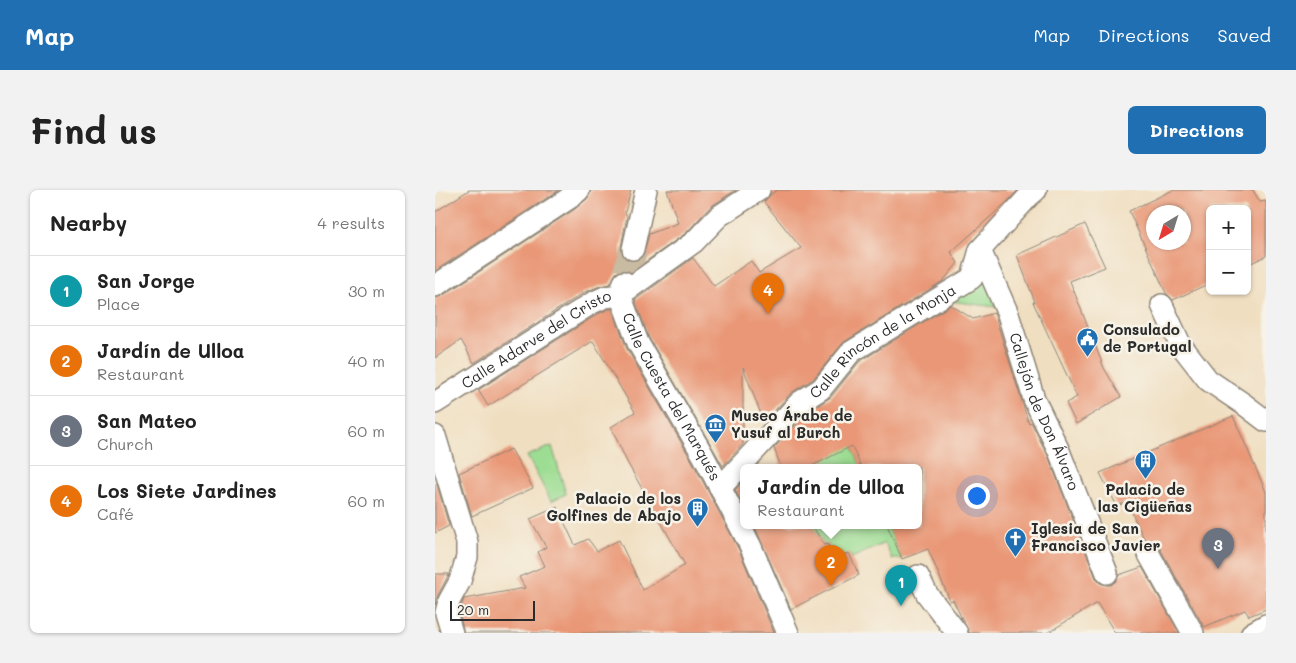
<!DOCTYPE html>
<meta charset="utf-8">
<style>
body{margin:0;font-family:Mali,sans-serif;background:#f2f2f2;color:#222}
.controls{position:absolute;right:15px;top:15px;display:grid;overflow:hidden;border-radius:8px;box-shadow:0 1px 4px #0004}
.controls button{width:45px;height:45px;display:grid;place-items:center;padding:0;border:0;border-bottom:1px solid #e0e0e0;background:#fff;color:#222;font:25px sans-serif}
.compass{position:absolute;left:711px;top:15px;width:45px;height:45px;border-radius:50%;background:#fff;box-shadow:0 1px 4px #0004;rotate:218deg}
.scale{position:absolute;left:15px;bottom:12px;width:85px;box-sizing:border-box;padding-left:5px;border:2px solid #2b2b2b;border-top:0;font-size:14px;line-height:18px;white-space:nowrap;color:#2b2b2b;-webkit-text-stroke:4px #f7f3e8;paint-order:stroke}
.you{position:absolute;left:541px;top:305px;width:18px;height:18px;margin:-12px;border:4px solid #fff;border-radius:50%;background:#1a73e8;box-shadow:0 0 0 8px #1a73e833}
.badge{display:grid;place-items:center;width:32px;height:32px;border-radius:50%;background:#1f6fb2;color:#fff;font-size:16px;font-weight:700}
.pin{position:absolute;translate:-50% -41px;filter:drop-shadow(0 1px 2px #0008)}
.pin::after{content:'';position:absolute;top:26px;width:18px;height:15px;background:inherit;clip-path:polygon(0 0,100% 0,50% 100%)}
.popup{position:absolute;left:305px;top:274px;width:182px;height:65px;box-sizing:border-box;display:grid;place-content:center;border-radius:8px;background:#fff;filter:drop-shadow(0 1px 4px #0005);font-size:16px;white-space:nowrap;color:#767676}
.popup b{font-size:19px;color:#222}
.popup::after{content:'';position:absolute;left:50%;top:100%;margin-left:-10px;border:10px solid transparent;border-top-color:#fff}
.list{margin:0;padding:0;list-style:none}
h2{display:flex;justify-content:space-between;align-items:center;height:65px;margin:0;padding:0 20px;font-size:21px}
h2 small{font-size:16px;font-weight:400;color:#767676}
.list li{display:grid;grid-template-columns:32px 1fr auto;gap:15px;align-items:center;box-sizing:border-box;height:70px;padding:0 20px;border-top:1px solid #e0e0e0}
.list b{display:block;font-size:19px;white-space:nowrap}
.list p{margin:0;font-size:16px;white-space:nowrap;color:#767676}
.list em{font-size:16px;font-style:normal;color:#767676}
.map{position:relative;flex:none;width:831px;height:443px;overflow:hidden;border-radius:8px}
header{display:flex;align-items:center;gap:30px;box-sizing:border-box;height:70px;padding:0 25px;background:#1f6fb2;color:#fff}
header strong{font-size:24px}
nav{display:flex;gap:28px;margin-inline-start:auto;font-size:18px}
.intro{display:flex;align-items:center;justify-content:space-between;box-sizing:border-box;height:120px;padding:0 30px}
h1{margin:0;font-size:35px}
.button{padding:12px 22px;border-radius:8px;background:#1f6fb2;color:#fff;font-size:18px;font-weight:700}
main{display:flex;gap:30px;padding:0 30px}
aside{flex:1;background:#fff;border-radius:8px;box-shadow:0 1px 4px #0004}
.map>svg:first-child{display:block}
.green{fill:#9ddd93;stroke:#64845f}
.building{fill:#e99776;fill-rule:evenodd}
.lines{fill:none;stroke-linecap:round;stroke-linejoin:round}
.minor-tunnel{stroke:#c9baa2;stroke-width:28;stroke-dasharray:28 14;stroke-linecap:butt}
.pedestrian-casing{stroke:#8e8476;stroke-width:24}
.pedestrian{stroke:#fff;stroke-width:21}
.labels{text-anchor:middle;stroke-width:5;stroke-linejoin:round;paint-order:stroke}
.poi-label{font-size:15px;font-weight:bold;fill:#2b2b2b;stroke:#f7f3e8;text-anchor:start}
.street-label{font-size:15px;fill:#2b2b2b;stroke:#f7f3e8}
</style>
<header>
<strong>Map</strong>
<nav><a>Map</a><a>Directions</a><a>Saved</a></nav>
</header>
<div class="intro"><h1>Find us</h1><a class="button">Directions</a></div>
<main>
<aside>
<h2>Nearby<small>4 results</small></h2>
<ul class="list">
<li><span class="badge" style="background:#0f9aa8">1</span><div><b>San Jorge</b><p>Place</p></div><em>30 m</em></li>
<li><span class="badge" style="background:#e8710a">2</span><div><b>Jardín de Ulloa</b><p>Restaurant</p></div><em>40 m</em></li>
<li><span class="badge" style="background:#6b7280">3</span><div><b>San Mateo</b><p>Church</p></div><em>60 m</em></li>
<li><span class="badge" style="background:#e8710a">4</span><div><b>Los Siete Jardines</b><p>Café</p></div><em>60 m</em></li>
</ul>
</aside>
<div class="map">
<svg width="831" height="443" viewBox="0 0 831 443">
<rect width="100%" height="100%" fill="#f7f3e8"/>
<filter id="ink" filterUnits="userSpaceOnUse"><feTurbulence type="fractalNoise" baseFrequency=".02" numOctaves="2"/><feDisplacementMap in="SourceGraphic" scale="10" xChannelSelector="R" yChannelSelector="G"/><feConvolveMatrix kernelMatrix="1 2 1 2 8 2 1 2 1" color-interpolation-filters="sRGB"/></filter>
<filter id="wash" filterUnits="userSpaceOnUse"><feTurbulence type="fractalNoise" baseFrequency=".0096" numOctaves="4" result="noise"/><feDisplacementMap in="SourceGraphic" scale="20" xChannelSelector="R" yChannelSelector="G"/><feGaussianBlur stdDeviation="1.12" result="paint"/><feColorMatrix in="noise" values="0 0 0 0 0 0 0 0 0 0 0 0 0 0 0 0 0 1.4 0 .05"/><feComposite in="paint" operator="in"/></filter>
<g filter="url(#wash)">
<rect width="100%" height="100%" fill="#f0dec0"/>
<path class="green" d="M 547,80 L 561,117 L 515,111 Z
M 398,212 L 426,277 L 391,277 L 377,238 Z
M 117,256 L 131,304 L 116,311 L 92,266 Z
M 377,335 L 452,335 L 467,369 L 457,369 L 450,353 L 417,368 L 414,363 L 402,367 L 396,365 L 393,354 L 389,355 Z"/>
<g id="blocks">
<path class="building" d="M 34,0 L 124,0 L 0,81 L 0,22 Z
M 156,0 L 196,0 L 190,22 L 192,26 L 186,57 L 186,63 L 189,68 L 196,71 L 202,71 L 208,67 L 214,44 L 243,33 L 232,0 L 301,0 L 275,17 L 251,43 L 196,82 L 187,80 L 181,83 L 175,94 L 165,96 L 150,102 L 39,173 L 26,150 L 0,168 L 0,108 L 7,106 L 140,19 L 152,9 Z
M 342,0 L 583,0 L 572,12 L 516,62 L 523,73 L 508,91 L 409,152 L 378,189 L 356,203 L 329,232 L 308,177 L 308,254 L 288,276 L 214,148 L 200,110 L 258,68 L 279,96 L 316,71 L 324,83 L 366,58 L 329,12 L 336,4 Z
M 738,0 L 818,0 L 825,12 L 831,11 L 831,66 L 812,75 L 812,19 L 775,19 L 775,93 L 738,110 L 731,103 L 694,21 ZM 718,22 L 748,22 L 748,52 L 718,52 Z
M 650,34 L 670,77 L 635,91 L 669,178 L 686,207 L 641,234 L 631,213 L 642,207 L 598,112 L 600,112 L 582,65 Z
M 516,115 L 538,129 L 559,123 L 594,234 L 596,232 L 613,266 L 661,388 L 665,393 L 671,395 L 676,395 L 681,391 L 684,385 L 707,377 L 744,443 L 680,443 L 662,413 L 612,443 L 534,443 L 518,410 L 515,411 L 493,359 L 467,369 L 452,335 L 484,335 L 484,277 L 426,277 L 417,256 L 375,277 L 346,277 L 339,258 L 373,222 L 396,207 L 424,172 Z
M 174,119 L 177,119 L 192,159 L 257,271 L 304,360 L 339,443 L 29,443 L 24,423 L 29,409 L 90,398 L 84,387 L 110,376 L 103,362 L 111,357 L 95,329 L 122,317 L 140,355 L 153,349 L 162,361 L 184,350 L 208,400 L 250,375 L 192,272 L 176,237 L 200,222 L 158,151 L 53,216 L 43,200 L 163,124 Z
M 798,226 L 831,302 L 831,419 L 814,426 L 810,420 L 769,437 L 723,355 L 718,350 L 709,349 L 692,312 L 682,316 L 665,283 Z
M 76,259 L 98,298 L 37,326 L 24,283 Z
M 308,291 L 308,316 L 300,300 Z
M 2,294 L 14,336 L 0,343 L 0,295 Z
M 319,335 L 377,335 L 389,355 L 393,354 L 397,368 L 414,363 L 424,385 L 356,419 Z
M 0,384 L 14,384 L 3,405 L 0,415 Z"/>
</g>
</g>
<g filter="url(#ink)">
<use href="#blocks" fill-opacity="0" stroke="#8e8476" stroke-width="1"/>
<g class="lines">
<path class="minor-tunnel" d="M 192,83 L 198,59"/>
<defs>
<g id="pedestrian">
<path id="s1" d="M 324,0 L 284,26 L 259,52 L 185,105 L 203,153 L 268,265 L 315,355 L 353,443"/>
<path d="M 198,59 L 211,0"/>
<path id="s2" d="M 545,60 L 573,124 L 599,209 L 624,261 L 672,383"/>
<path d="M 0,96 L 133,9 L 144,0"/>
<path d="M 727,115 L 745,154 L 773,190 L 810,215 L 831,231"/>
<path id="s3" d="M 0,213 L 157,113 L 170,107 L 185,105 L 189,92"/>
<path d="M 0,246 L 32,352 L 32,367 L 25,391 L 14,411 L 11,423 L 17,443"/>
<path id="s4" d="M 285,298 L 365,212 L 386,199 L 416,162 L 537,88 L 545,60 L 594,6 L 601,0"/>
<path d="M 712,361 L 758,443"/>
<path d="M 483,386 L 492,404 L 522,443"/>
<path d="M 817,443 L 831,435"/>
</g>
</defs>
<use href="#pedestrian" class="pedestrian-casing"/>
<use href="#pedestrian" class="pedestrian"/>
</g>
</g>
<defs>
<symbol id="civic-pin" viewBox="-11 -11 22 30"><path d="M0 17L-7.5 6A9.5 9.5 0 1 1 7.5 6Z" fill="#1f6fb2" stroke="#f7f3e8"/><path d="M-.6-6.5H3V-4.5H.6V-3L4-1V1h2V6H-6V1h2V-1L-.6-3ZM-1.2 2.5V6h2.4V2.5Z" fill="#fff"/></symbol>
<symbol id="museum-pin" viewBox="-11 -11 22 30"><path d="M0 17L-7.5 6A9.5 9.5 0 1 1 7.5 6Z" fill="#1f6fb2" stroke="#f7f3e8"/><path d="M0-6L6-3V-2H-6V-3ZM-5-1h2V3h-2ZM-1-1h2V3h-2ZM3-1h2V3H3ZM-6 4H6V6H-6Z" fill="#fff"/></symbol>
<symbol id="building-pin" viewBox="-11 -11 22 30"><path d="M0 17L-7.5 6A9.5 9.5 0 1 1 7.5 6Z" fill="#1f6fb2" stroke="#f7f3e8"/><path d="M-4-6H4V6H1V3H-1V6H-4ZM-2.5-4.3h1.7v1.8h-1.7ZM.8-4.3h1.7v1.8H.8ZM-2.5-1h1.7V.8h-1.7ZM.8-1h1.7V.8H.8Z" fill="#fff"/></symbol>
<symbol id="church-pin" viewBox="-11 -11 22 30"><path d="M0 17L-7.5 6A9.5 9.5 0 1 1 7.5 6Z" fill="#1f6fb2" stroke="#f7f3e8"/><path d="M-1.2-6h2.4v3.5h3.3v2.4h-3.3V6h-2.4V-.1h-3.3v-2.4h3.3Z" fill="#fff"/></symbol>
</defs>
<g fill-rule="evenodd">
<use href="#civic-pin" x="640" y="136" width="25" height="34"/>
<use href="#museum-pin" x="268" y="222" width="25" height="34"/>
<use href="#building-pin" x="698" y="258" width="25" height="34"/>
<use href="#building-pin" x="250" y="306" width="25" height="34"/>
<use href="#church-pin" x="568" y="336" width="25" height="34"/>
</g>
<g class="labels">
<g class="poi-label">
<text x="668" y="145">Consulado<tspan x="668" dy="17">de Portugal</tspan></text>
<text x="296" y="231">Museo Árabe de<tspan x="296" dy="17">Yusuf al Burch</tspan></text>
<text x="710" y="305" text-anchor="middle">Palacio de<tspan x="710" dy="17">las Cigüeñas</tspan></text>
<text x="246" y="314" text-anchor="end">Palacio de los<tspan x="246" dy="17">Golfines de Abajo</tspan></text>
<text x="596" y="344">Iglesia de San<tspan x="596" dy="17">Francisco Javier</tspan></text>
</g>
<g class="street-label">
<text dy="5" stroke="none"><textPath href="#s4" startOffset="221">Calle Rincón de la Monja</textPath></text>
<text dy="5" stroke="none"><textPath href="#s3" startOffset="120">Calle Adarve del Cristo</textPath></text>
<text dy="5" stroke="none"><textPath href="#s1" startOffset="289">Calle Cuesta del Marqués</textPath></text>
<text dy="5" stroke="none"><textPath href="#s2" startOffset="174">Callejón de Don Álvaro</textPath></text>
</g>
</g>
</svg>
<div class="controls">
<button>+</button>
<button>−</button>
</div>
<svg class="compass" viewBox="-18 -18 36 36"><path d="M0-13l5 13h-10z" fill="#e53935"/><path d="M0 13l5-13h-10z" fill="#767676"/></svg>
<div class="scale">20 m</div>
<div class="you"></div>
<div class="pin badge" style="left:466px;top:416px;background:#0f9aa8">1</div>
<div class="pin badge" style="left:396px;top:396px;background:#e8710a">2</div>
<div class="popup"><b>Jardín de Ulloa</b>Restaurant</div>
<div class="pin badge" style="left:783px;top:379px;background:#6b7280">3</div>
<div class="pin badge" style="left:333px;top:124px;background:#e8710a">4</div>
</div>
</main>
